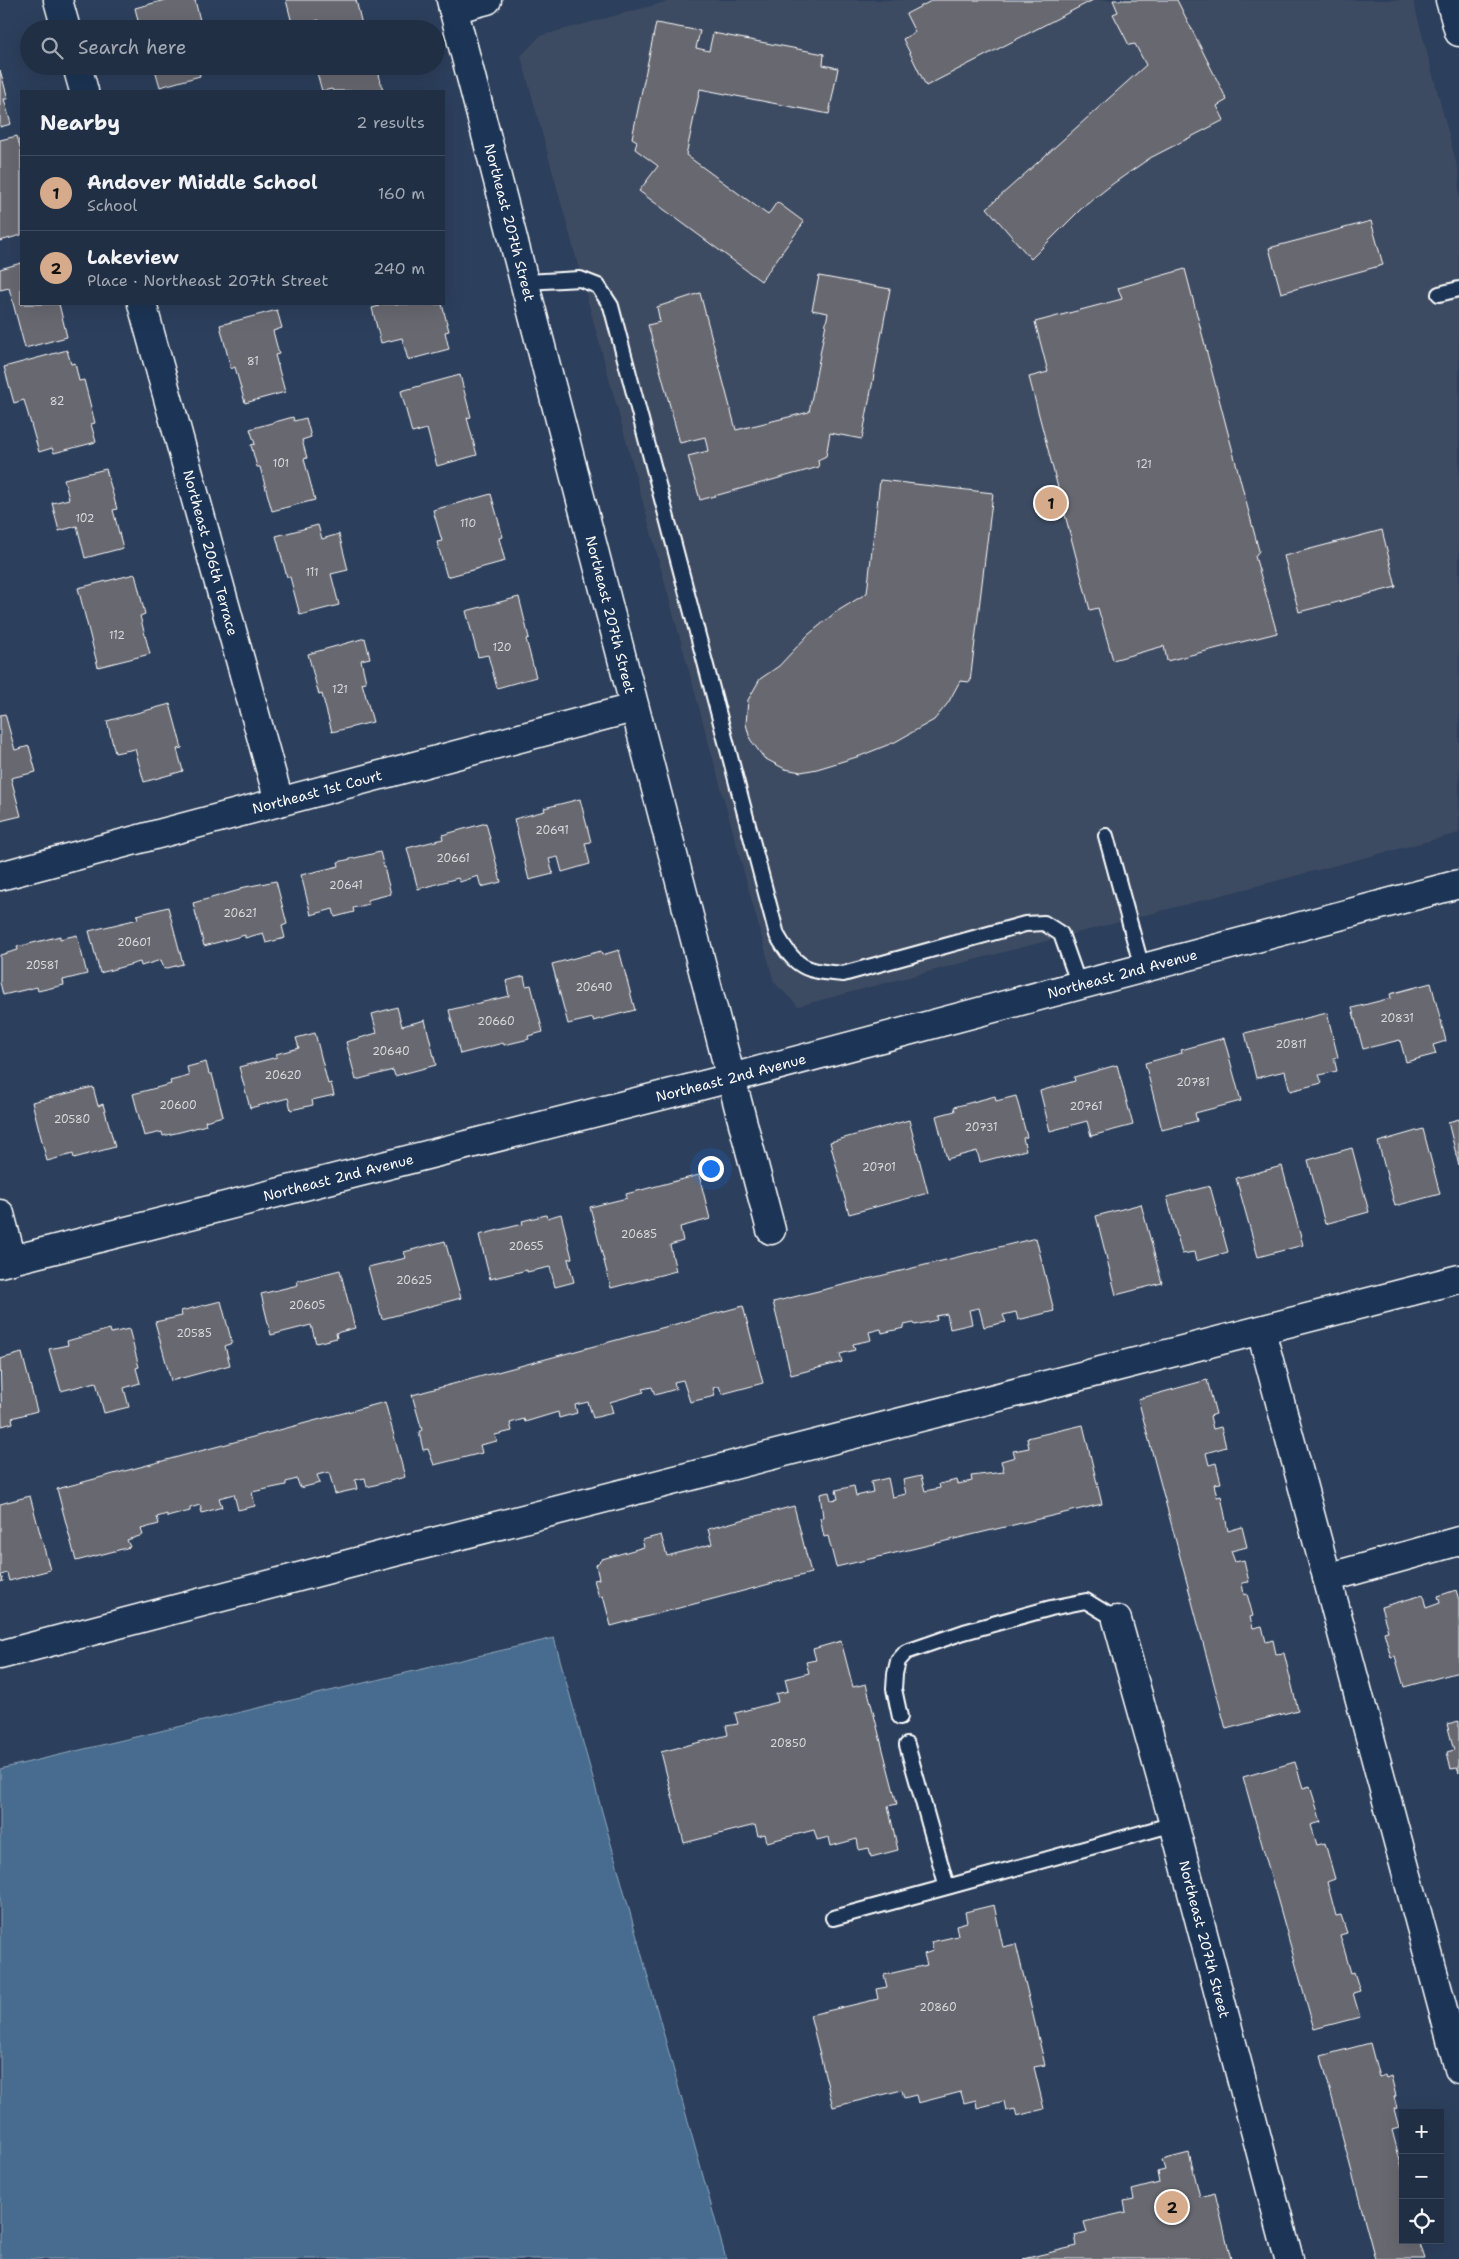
<!DOCTYPE html>
<meta charset="utf-8">
<style>
body{margin:0;font-family:"Shantell Sans",sans-serif;background:#29374c;color:#f1f3f6}
.controls{position:absolute;right:15px;bottom:15px;display:grid;overflow:hidden;border-radius:0px;box-shadow:0 5px 20px #0002}
.controls button{width:45px;height:45px;display:grid;place-items:center;padding:0;border:0;border-bottom:1px solid #3e4a5e;background:#212f45;color:#f1f3f6;font:25px sans-serif}
.you{position:absolute;left:710px;top:1168px;width:18px;height:18px;margin:-12px;border:4px solid #fff;border-radius:50%;background:#1a73e8;box-shadow:0 0 0 8px #1a73e833}
.badge{display:grid;place-items:center;width:32px;height:32px;border-radius:50%;background:#d6ab8b;color:#111;font-size:16px;font-weight:700}
.pin{position:absolute;translate:-50% -50%;border:2px solid #fff;box-shadow:0 1px 5px #0006}
.list{margin:0;padding:0;list-style:none}
h2{display:flex;justify-content:space-between;align-items:center;height:65px;margin:0;padding:0 20px;font-size:21px}
h2 small{font-size:16px;font-weight:400;color:#a2a9b3}
.list li{display:grid;grid-template-columns:32px 1fr auto;gap:15px;align-items:center;box-sizing:border-box;height:75px;padding:0 20px;border-top:1px solid #3e4a5e}
.list b{display:block;font-size:19px;white-space:nowrap}
.list p{margin:0;font-size:16px;white-space:nowrap;color:#a2a9b3}
.list em{font-size:16px;font-style:normal;color:#a2a9b3}
.icon{flex:none;width:28px;height:28px;fill:none;stroke:currentColor;stroke-width:2;stroke-linecap:round;stroke-linejoin:round}
.map{position:relative;flex:none;width:1459px;height:2259px;overflow:hidden}
.search{position:absolute;background:#212f45;box-shadow:0 5px 20px #0002;left:20px;top:20px;width:425px;height:55px;display:flex;align-items:center;gap:12px;box-sizing:border-box;padding:0 18px;border-radius:28px;color:#a2a9b3;font-size:19px}
.panel{position:absolute;background:#212f45;box-shadow:0 5px 20px #0002;left:20px;top:90px;width:425px;height:215px;border-radius:0px}
.map>svg:first-child{display:block}
.built{fill:#3e4b62}
.water{fill:#476c8f;stroke:#91a7bc}
.building{fill:#676871;stroke:#fff}
.lines{fill:none;stroke-linecap:round;stroke-linejoin:round}
.service-casing{stroke:#fff;stroke-width:18}
.minor-casing{stroke:#fff;stroke-width:31}
.tertiary-casing{stroke:#fff;stroke-width:31}
.service{stroke:#1d3557;stroke-width:14}
.minor{stroke:#1d3557;stroke-width:28}
.tertiary{stroke:#1d3557;stroke-width:28}
.labels{text-anchor:middle;stroke-width:4.5;stroke-linejoin:round;paint-order:stroke}
.number-label{font-size:11px;fill:#d9d9dc}
.street-label{font-size:14px;fill:#fff;stroke:#1d3557}
</style>
<div class="map">
<svg width="1459" height="2259" viewBox="0 0 1459 2259">
<rect width="100%" height="100%" fill="#2c3f5c"/>
<filter id="ink" filterUnits="userSpaceOnUse"><feTurbulence type="fractalNoise" baseFrequency=".02" numOctaves="2"/><feDisplacementMap in="SourceGraphic" scale="10" xChannelSelector="R" yChannelSelector="G"/><feConvolveMatrix kernelMatrix="1 2 1 2 8 2 1 2 1" color-interpolation-filters="sRGB"/></filter>
<g filter="url(#ink)">
<path class="built" d="M 673,0 L 1413,0 L 1459,173 L 1459,833 L 798,1006 L 774,982 L 521,56 L 540,36 Z"/>
<path class="water" d="M 554,1638 L 726,2259 L 0,2259 L 0,1769 Z"/>
<path class="building" d="M 165,0 L 195,0 L 202,29 L 140,29 L 135,8 Z
M 286,0 L 356,0 L 363,29 L 321,29 L 319,20 L 293,27 Z
M 933,0 L 1093,0 L 926,86 L 903,39 L 915,32 L 906,14 Z
M 1113,0 L 1177,0 L 1227,100 L 1217,106 L 1224,120 L 1150,158 L 1114,183 L 1082,208 L 1031,259 L 987,208 L 1146,65 L 1135,44 L 1129,45 L 1113,14 L 1118,12 Z
M 656,23 L 700,31 L 696,48 L 709,51 L 713,33 L 824,54 L 823,65 L 838,68 L 829,114 L 700,89 L 686,155 L 768,215 L 777,202 L 804,222 L 761,281 L 639,191 L 658,166 L 635,149 L 637,141 L 632,138 Z
M 154,66 L 198,66 L 200,76 L 160,87 Z
M 342,66 L 377,66 L 383,91 L 333,91 L 332,89 L 322,91 L 317,73 Z
M 0,70 L 8,99 L 4,99 L 11,124 L 0,127 Z
M 17,136 L 21,150 L 21,235 L 0,241 L 0,140 Z
M 1371,221 L 1383,265 L 1281,293 L 1269,248 Z
M 21,263 L 21,304 L 59,304 L 67,337 L 25,348 L 9,288 L 0,290 L 0,269 Z
M 1185,269 L 1259,551 L 1255,556 L 1277,633 L 1167,661 L 1164,646 L 1113,660 L 1098,608 L 1090,610 L 1029,377 L 1048,372 L 1035,322 L 1122,299 L 1118,288 Z
M 819,276 L 890,289 L 862,439 L 830,433 L 826,456 L 818,460 L 819,467 L 700,500 L 688,456 L 708,451 L 705,437 L 680,443 L 648,325 L 660,322 L 657,307 L 700,293 L 736,430 L 809,412 L 828,313 L 812,310 Z
M 379,304 L 442,304 L 449,331 L 445,332 L 449,349 L 408,360 L 402,338 L 381,343 L 372,308 L 379,306 Z
M 277,310 L 282,328 L 273,331 L 279,354 L 275,355 L 285,392 L 245,403 L 235,367 L 231,369 L 220,325 Z
M 67,350 L 71,364 L 75,363 L 79,381 L 84,380 L 95,423 L 91,424 L 96,442 L 54,453 L 52,448 L 39,452 L 24,400 L 14,403 L 4,367 Z
M 460,375 L 471,417 L 467,418 L 477,455 L 437,466 L 427,429 L 412,433 L 401,391 Z
M 293,417 L 294,421 L 306,418 L 311,437 L 302,440 L 307,458 L 304,459 L 315,500 L 272,511 L 260,467 L 257,467 L 251,445 L 255,444 L 250,429 Z
M 106,469 L 117,509 L 113,510 L 123,548 L 85,558 L 77,526 L 59,531 L 52,503 L 69,499 L 64,479 Z
M 880,480 L 993,493 L 970,682 L 960,681 L 948,703 L 934,720 L 895,742 L 860,756 L 817,769 L 801,772 L 785,769 L 764,758 L 750,739 L 746,724 L 748,700 L 760,679 L 779,666 L 808,635 L 836,612 L 867,593 Z
M 491,494 L 503,537 L 499,538 L 505,561 L 447,577 L 437,542 L 442,541 L 433,510 Z
M 318,525 L 322,539 L 339,534 L 348,570 L 331,574 L 339,605 L 300,615 L 290,577 L 287,577 L 276,536 Z
M 1382,530 L 1396,587 L 1299,612 L 1284,556 Z
M 135,574 L 145,614 L 140,616 L 150,654 L 98,667 L 78,588 Z
M 519,597 L 529,638 L 526,639 L 536,677 L 497,688 L 488,655 L 478,657 L 466,611 Z
M 365,638 L 370,658 L 361,660 L 366,682 L 362,683 L 373,722 L 332,732 L 322,694 L 319,695 L 308,654 Z
M 170,704 L 182,748 L 177,749 L 183,771 L 144,782 L 135,749 L 115,753 L 107,721 Z
M 5,714 L 15,750 L 29,746 L 36,772 L 11,778 L 21,816 L 0,821 L 0,715 Z
M 580,799 L 591,842 L 585,843 L 590,864 L 562,872 L 558,857 L 549,859 L 553,874 L 529,880 L 514,819 L 545,811 L 544,808 Z
M 486,823 L 501,882 L 481,887 L 478,876 L 460,882 L 458,878 L 418,889 L 407,848 L 443,839 L 442,835 Z
M 380,852 L 391,894 L 367,900 L 369,904 L 353,908 L 354,912 L 335,917 L 333,909 L 311,915 L 301,875 L 339,866 L 338,862 Z
M 276,881 L 287,924 L 282,926 L 285,938 L 266,943 L 263,933 L 245,938 L 245,935 L 204,946 L 193,903 L 240,890 L 240,888 Z
M 168,907 L 183,964 L 164,969 L 161,960 L 141,966 L 140,962 L 100,973 L 89,931 L 138,919 L 137,915 Z
M 77,935 L 87,974 L 63,980 L 64,985 L 38,991 L 37,987 L 3,995 L 0,982 L 0,955 L 18,950 L 17,947 L 60,936 L 60,939 Z
M 619,950 L 635,1010 L 593,1021 L 593,1018 L 568,1024 L 552,964 L 601,951 L 602,955 Z
M 524,976 L 526,986 L 531,985 L 543,1032 L 528,1036 L 529,1039 L 504,1045 L 503,1043 L 460,1054 L 449,1010 L 509,996 L 506,981 Z
M 1431,983 L 1446,1041 L 1433,1045 L 1436,1054 L 1406,1062 L 1400,1040 L 1363,1049 L 1352,1008 L 1391,998 L 1390,994 Z
M 397,1007 L 402,1026 L 425,1020 L 436,1065 L 395,1076 L 393,1070 L 356,1080 L 346,1042 L 377,1033 L 372,1014 Z
M 1327,1013 L 1338,1057 L 1334,1058 L 1337,1071 L 1319,1075 L 1322,1083 L 1290,1091 L 1285,1071 L 1256,1078 L 1245,1033 Z
M 315,1033 L 328,1084 L 331,1083 L 334,1095 L 312,1100 L 313,1105 L 291,1110 L 288,1098 L 250,1108 L 239,1067 L 277,1057 L 276,1054 L 299,1048 L 296,1038 Z
M 1224,1038 L 1241,1101 L 1195,1113 L 1197,1121 L 1162,1130 L 1145,1063 L 1182,1053 L 1181,1050 Z
M 206,1062 L 209,1074 L 212,1074 L 223,1116 L 205,1121 L 206,1125 L 184,1131 L 163,1136 L 162,1132 L 144,1136 L 133,1094 L 171,1084 L 170,1081 L 189,1076 L 187,1067 Z
M 1117,1065 L 1133,1125 L 1091,1136 L 1087,1121 L 1050,1131 L 1040,1091 L 1075,1081 L 1074,1077 Z
M 93,1087 L 98,1106 L 103,1104 L 115,1147 L 74,1158 L 73,1154 L 47,1161 L 32,1102 Z
M 995,1096 L 996,1101 L 1016,1096 L 1027,1137 L 1023,1138 L 1026,1150 L 980,1162 L 977,1151 L 947,1159 L 936,1116 L 955,1111 L 954,1107 Z
M 1459,1119 L 1459,1166 L 1448,1122 Z
M 909,1120 L 928,1193 L 849,1214 L 830,1142 Z
M 1423,1129 L 1440,1194 L 1395,1206 L 1378,1142 Z
M 1352,1148 L 1369,1212 L 1325,1224 L 1308,1160 Z
M 1282,1166 L 1303,1245 L 1258,1257 L 1236,1178 Z
M 699,1175 L 710,1219 L 680,1227 L 683,1241 L 670,1245 L 676,1271 L 611,1288 L 590,1207 L 627,1198 L 626,1194 Z
M 1210,1186 L 1228,1252 L 1196,1261 L 1194,1252 L 1182,1254 L 1167,1197 Z
M 1141,1204 L 1162,1283 L 1116,1295 L 1096,1216 Z
M 561,1214 L 572,1258 L 568,1259 L 574,1282 L 555,1287 L 550,1267 L 527,1272 L 527,1270 L 490,1279 L 479,1235 L 523,1224 L 522,1221 L 546,1215 L 547,1218 Z
M 1036,1238 L 1054,1311 L 1018,1320 L 1016,1312 L 1003,1315 L 1006,1322 L 984,1327 L 979,1308 L 969,1310 L 972,1324 L 950,1329 L 947,1314 L 936,1316 L 937,1320 L 915,1325 L 914,1323 L 904,1325 L 904,1328 L 882,1333 L 881,1329 L 869,1332 L 871,1340 L 853,1344 L 855,1350 L 840,1354 L 842,1362 L 791,1375 L 773,1302 Z
M 445,1241 L 461,1298 L 382,1319 L 368,1267 L 406,1258 L 404,1252 Z
M 340,1270 L 355,1328 L 336,1333 L 337,1338 L 316,1343 L 311,1325 L 271,1335 L 261,1294 L 298,1285 L 297,1281 Z
M 221,1301 L 232,1343 L 225,1346 L 230,1365 L 171,1381 L 155,1322 L 182,1316 L 181,1311 Z
M 743,1306 L 763,1383 L 722,1394 L 719,1386 L 713,1388 L 715,1396 L 690,1402 L 683,1380 L 674,1382 L 676,1389 L 655,1395 L 652,1387 L 642,1389 L 644,1392 L 610,1402 L 613,1413 L 593,1418 L 588,1402 L 575,1405 L 577,1413 L 559,1418 L 558,1412 L 525,1422 L 524,1419 L 510,1423 L 512,1431 L 495,1435 L 497,1441 L 480,1445 L 482,1453 L 434,1465 L 428,1449 L 423,1450 L 419,1432 L 422,1430 L 412,1395 Z
M 110,1329 L 111,1333 L 129,1329 L 139,1367 L 136,1368 L 140,1383 L 124,1388 L 129,1407 L 104,1413 L 96,1382 L 61,1391 L 49,1349 L 68,1345 L 67,1341 Z
M 22,1353 L 37,1411 L 12,1418 L 13,1423 L 2,1426 L 0,1359 Z
M 1207,1380 L 1216,1414 L 1210,1416 L 1213,1429 L 1221,1427 L 1226,1447 L 1206,1453 L 1209,1465 L 1216,1463 L 1221,1483 L 1214,1484 L 1217,1497 L 1221,1496 L 1228,1531 L 1242,1527 L 1247,1547 L 1231,1551 L 1235,1562 L 1244,1560 L 1249,1582 L 1242,1583 L 1244,1595 L 1247,1594 L 1253,1616 L 1250,1617 L 1253,1628 L 1262,1626 L 1266,1642 L 1273,1640 L 1276,1654 L 1284,1653 L 1298,1710 L 1226,1729 L 1138,1399 Z
M 385,1402 L 405,1477 L 367,1487 L 365,1478 L 355,1480 L 357,1489 L 335,1494 L 329,1472 L 317,1475 L 320,1483 L 300,1488 L 297,1479 L 286,1482 L 286,1485 L 252,1492 L 255,1506 L 238,1510 L 234,1494 L 219,1498 L 222,1507 L 202,1513 L 200,1505 L 190,1508 L 190,1511 L 167,1517 L 167,1514 L 157,1517 L 159,1524 L 141,1529 L 143,1535 L 127,1540 L 130,1547 L 76,1561 L 57,1489 Z
M 1083,1425 L 1102,1504 L 836,1567 L 828,1536 L 824,1537 L 820,1518 L 823,1517 L 820,1494 L 829,1492 L 831,1500 L 838,1499 L 836,1490 L 854,1486 L 856,1496 L 873,1492 L 871,1482 L 888,1478 L 892,1497 L 906,1494 L 903,1480 L 921,1476 L 925,1491 L 940,1488 L 939,1484 L 957,1480 L 958,1484 L 972,1481 L 971,1476 L 1004,1472 L 1001,1461 L 1015,1457 L 1013,1451 L 1029,1448 L 1027,1438 Z
M 30,1496 L 50,1570 L 9,1581 L 7,1573 L 1,1575 L 3,1581 L 0,1582 L 0,1504 Z
M 794,1506 L 811,1573 L 611,1626 L 603,1596 L 599,1597 L 594,1580 L 599,1579 L 596,1565 L 602,1559 L 644,1547 L 642,1540 L 661,1535 L 667,1556 L 712,1544 L 708,1529 Z
M 1456,1590 L 1459,1600 L 1459,1672 L 1404,1687 L 1395,1656 L 1391,1657 L 1384,1632 L 1388,1631 L 1381,1607 L 1423,1595 L 1426,1608 L 1440,1603 L 1438,1596 Z
M 841,1641 L 853,1687 L 866,1684 L 897,1804 L 888,1806 L 898,1850 L 871,1857 L 869,1848 L 859,1850 L 857,1839 L 831,1846 L 829,1837 L 817,1840 L 814,1830 L 767,1842 L 765,1834 L 758,1836 L 755,1825 L 684,1843 L 661,1752 L 728,1735 L 726,1726 L 738,1724 L 735,1713 L 778,1702 L 776,1694 L 788,1691 L 785,1679 L 809,1673 L 806,1662 L 816,1660 L 813,1649 Z
M 1459,1721 L 1459,1773 L 1457,1768 L 1451,1769 L 1447,1752 L 1454,1750 L 1447,1724 Z
M 1295,1762 L 1303,1788 L 1310,1786 L 1321,1822 L 1311,1825 L 1317,1845 L 1325,1843 L 1335,1879 L 1327,1882 L 1336,1916 L 1341,1915 L 1347,1933 L 1340,1935 L 1351,1973 L 1354,1972 L 1360,1991 L 1353,1993 L 1360,2017 L 1314,2029 L 1243,1777 Z
M 994,1905 L 1003,1947 L 1016,1944 L 1045,2065 L 1034,2067 L 1044,2109 L 1017,2116 L 1015,2109 L 1006,2111 L 1004,2101 L 977,2108 L 976,2100 L 964,2103 L 961,2092 L 918,2103 L 916,2095 L 904,2098 L 902,2090 L 833,2107 L 810,2015 L 878,1999 L 876,1989 L 887,1987 L 884,1975 L 927,1965 L 924,1954 L 933,1951 L 931,1942 L 958,1936 L 956,1925 L 967,1922 L 965,1912 Z
M 1370,2043 L 1379,2077 L 1385,2075 L 1386,2078 L 1391,2076 L 1396,2096 L 1394,2097 L 1397,2108 L 1394,2109 L 1399,2128 L 1392,2130 L 1403,2172 L 1403,2240 L 1419,2240 L 1425,2259 L 1375,2259 L 1321,2056 Z
M 1189,2153 L 1200,2197 L 1215,2193 L 1231,2259 L 1023,2259 L 1077,2246 L 1075,2235 L 1087,2232 L 1084,2222 L 1126,2212 L 1124,2201 L 1134,2199 L 1132,2190 L 1159,2183 L 1157,2172 L 1165,2170 L 1162,2160 Z"/>
<g class="lines">
<defs>
<path id="service" d="M 526,282 L 580,279 L 598,286 L 611,306 L 777,935 C 796,969 806,971 843,974 L 1025,924 L 1044,923 L 1061,934 L 1079,985
M 1439,294 L 1459,289
M 1106,836 L 1142,968
M 900,1717 L 894,1689 L 895,1674 L 898,1661 L 906,1652 L 964,1632 L 1051,1608 L 1086,1601 L 1117,1620
M 907,1745 L 947,1887 L 1174,1824
M 833,1918 L 947,1887"/>
<g id="minor">
<path d="M 58,0 L 66,29"/>
<path d="M 1450,0 L 1459,32"/>
<path d="M 453,9 L 487,0"/>
<path d="M 77,66 L 84,91"/>
<path id="s1" d="M 142,304 L 279,801"/>
<path id="s2" d="M 0,876 L 633,708"/>
<path d="M 731,1078 L 771,1230"/>
<path d="M 0,1214 L 12,1260"/>
<path d="M 1261,1331 L 1459,2069"/>
<path d="M 1327,1578 L 1459,1541"/>
<path id="s3" d="M 1117,1620 L 1174,1824 L 1289,2259"/>
<path d="M 0,1655 L 383,1555 L 1459,1279"/>
</g>
<g id="tertiary">
<path id="s4" d="M 451,0 C 547,358 635,719 731,1078"/>
<path id="s5" d="M 0,1263 L 731,1078 L 1459,884"/>
</g>
</defs>
<use href="#service" class="service-casing"/>
<use href="#minor" class="minor-casing"/>
<use href="#tertiary" class="tertiary-casing"/>
<use href="#service" class="service"/>
<use href="#minor" class="minor"/>
<use href="#tertiary" class="tertiary"/>
</g>
</g>
<g class="labels">
<g class="number-label">
<text x="253" y="365">81</text>
<text x="57" y="405">82</text>
<text x="281" y="467">101</text>
<text x="1144" y="468">121</text>
<text x="85" y="522">102</text>
<text x="468" y="527">110</text>
<text x="312" y="576">111</text>
<text x="117" y="639">112</text>
<text x="502" y="651">120</text>
<text x="340" y="693">121</text>
<text x="552" y="834">20691</text>
<text x="453" y="862">20661</text>
<text x="346" y="889">20641</text>
<text x="240" y="917">20621</text>
<text x="134" y="946">20601</text>
<text x="42" y="969">20581</text>
<text x="594" y="991">20690</text>
<text x="1397" y="1022">20831</text>
<text x="496" y="1025">20660</text>
<text x="1291" y="1048">20811</text>
<text x="391" y="1055">20640</text>
<text x="283" y="1079">20620</text>
<text x="1193" y="1086">20781</text>
<text x="178" y="1109">20600</text>
<text x="1086" y="1110">20761</text>
<text x="72" y="1123">20580</text>
<text x="981" y="1131">20731</text>
<text x="879" y="1171">20701</text>
<text x="639" y="1238">20685</text>
<text x="526" y="1250">20655</text>
<text x="414" y="1284">20625</text>
<text x="307" y="1309">20605</text>
<text x="194" y="1337">20585</text>
<text x="788" y="1747">20850</text>
<text x="938" y="2011">20860</text>
</g>
<g class="street-label">
<text dy="5" stroke="none"><textPath href="#s4" startOffset="230">Northeast 207th Street</textPath></text>
<text dy="5" stroke="none"><textPath href="#s1" startOffset="258">Northeast 206th Terrace</textPath></text>
<text dy="5" stroke="none"><textPath href="#s4" startOffset="635">Northeast 207th Street</textPath></text>
<text dy="5" stroke="none"><textPath href="#s2" startOffset="328">Northeast 1st Court</textPath></text>
<text dy="5" stroke="none"><textPath href="#s5" startOffset="1159">Northeast 2nd Avenue</textPath></text>
<text dy="5" stroke="none"><textPath href="#s5" startOffset="754">Northeast 2nd Avenue</textPath></text>
<text dy="5" stroke="none"><textPath href="#s5" startOffset="349">Northeast 2nd Avenue</textPath></text>
<text dy="5" stroke="none"><textPath href="#s3" startOffset="331">Northeast 207th Street</textPath></text>
</g>
</g>
</svg>
<div class="controls">
<button>+</button>
<button>−</button>
<button><svg class="icon" aria-label="locate" viewBox="0 0 24 24"><circle cx="12" cy="12" r="6"/><path d="M12 2v4M12 18v4M2 12h4M18 12h4"/></svg></button>
</div>
<div class="you"></div>
<div class="pin badge" style="left:1051px;top:503px">1</div>
<div class="pin badge" style="left:1172px;top:2207px">2</div>
<div class="search"><svg class="icon" aria-label="search" viewBox="0 0 24 24"><circle cx="10" cy="10" r="6"/><path d="M15 15l6 6"/></svg>Search here</div>
<section class="panel">
<h2>Nearby<small>2 results</small></h2>
<ul class="list">
<li><span class="badge">1</span><div><b>Andover Middle School</b><p>School</p></div><em>160 m</em></li>
<li><span class="badge">2</span><div><b>Lakeview</b><p>Place · Northeast 207th Street</p></div><em>240 m</em></li>
</ul>
</section>
</div>
